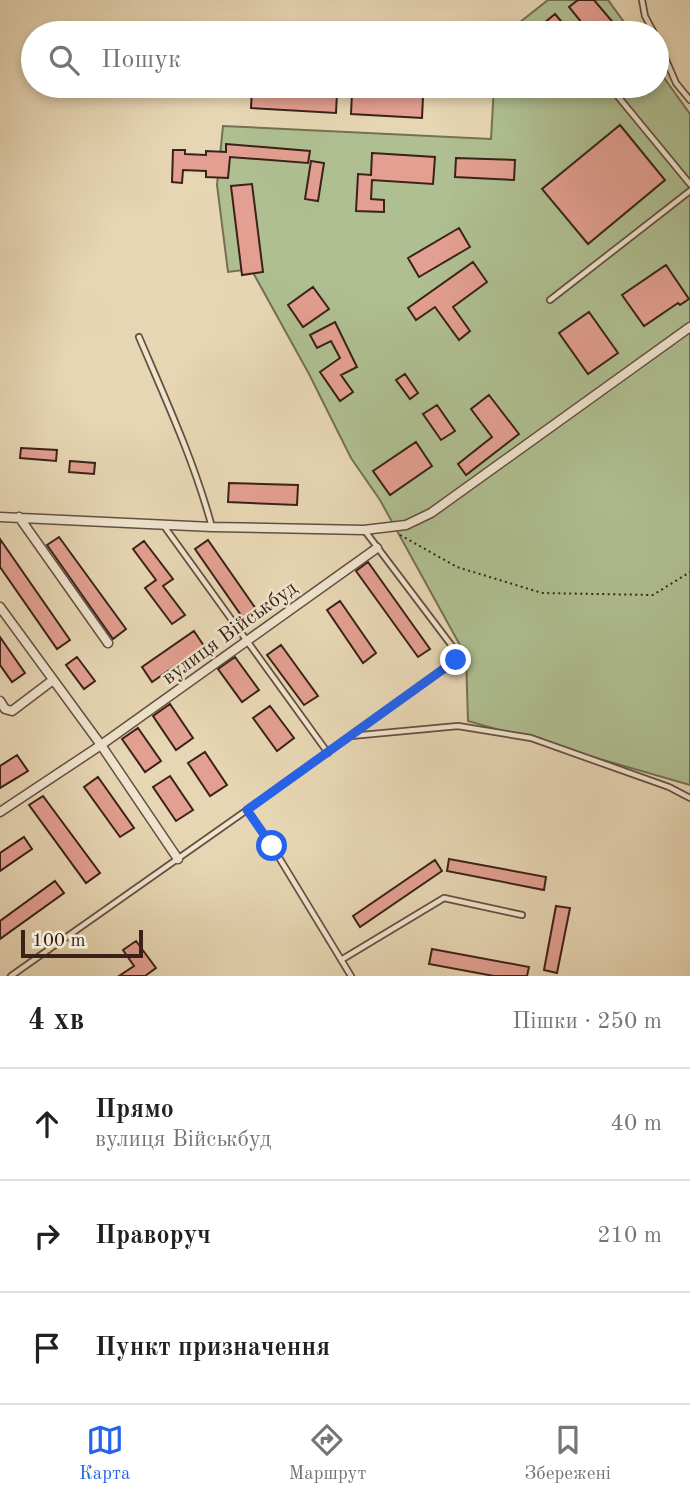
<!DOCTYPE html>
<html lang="uk">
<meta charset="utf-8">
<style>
body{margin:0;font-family:"Old Standard TT",serif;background:#f2f2f2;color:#202124}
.scale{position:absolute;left:21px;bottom:18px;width:122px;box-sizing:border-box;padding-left:7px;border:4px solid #3a2219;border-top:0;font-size:19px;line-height:24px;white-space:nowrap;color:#3a2219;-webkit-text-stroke:5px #efe4ce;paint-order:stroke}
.stop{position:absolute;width:21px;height:21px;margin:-16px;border:5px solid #2563eb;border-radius:50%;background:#fff}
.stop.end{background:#2563eb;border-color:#fff;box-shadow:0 2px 7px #0008}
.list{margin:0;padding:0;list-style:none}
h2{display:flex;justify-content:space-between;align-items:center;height:91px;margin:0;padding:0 28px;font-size:30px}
h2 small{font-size:23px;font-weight:400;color:#757577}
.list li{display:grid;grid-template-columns:46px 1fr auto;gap:21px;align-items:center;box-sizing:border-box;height:112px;padding:0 28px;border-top:2px solid #e0e0e0}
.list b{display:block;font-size:26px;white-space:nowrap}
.list p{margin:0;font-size:23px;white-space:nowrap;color:#757577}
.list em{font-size:23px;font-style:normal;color:#757577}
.icon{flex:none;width:38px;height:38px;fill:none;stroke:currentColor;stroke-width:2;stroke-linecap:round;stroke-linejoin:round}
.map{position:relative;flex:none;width:690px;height:976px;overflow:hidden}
.search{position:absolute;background:#fff;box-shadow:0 4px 10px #0003;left:21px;right:21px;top:21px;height:77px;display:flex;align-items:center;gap:18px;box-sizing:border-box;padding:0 24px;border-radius:38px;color:#757577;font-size:26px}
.sheet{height:427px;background:#fff}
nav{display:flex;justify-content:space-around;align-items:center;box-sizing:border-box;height:98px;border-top:2px solid #e0e0e0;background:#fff;font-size:19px;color:#757577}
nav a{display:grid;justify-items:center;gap:4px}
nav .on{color:#2563eb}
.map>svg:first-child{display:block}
.green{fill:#afbf91;stroke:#747055;stroke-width:2}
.building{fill:#e39f91;stroke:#3a2219;stroke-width:2}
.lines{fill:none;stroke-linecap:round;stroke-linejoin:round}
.service-casing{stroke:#654f40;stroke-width:8}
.minor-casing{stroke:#654f40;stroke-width:11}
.path{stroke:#3a2219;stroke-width:2;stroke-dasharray:2 3.5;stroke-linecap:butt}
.service{stroke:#efe4ce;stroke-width:4.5}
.minor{stroke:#efe4ce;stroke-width:8}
.route{stroke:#2563eb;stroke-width:9}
.labels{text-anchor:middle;stroke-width:5;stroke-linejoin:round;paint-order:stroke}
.street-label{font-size:21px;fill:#3a2219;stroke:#efe4ce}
</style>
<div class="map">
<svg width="690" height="976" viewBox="0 0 690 976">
<rect width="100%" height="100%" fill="#e7d6b3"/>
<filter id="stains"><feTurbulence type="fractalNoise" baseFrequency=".00286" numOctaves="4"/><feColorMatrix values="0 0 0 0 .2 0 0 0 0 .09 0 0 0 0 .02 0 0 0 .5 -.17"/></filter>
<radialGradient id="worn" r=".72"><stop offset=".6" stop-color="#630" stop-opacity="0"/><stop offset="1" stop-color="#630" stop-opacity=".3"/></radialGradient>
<path class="green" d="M 548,0 L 608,0 L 632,33 L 506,33 Z
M 657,68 L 690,114 L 690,785 L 468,721 L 466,656 L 380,500 L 351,458 L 309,374 L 251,269 L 228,272 L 217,185 L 223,126 L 491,139 L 494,86 L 657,86 Z"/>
<path class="building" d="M 578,0 L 594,0 L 622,33 L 590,33 L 569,7 Z
M 555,14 L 571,33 L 532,33 Z
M 252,88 L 337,93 L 336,113 L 251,108 Z
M 352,93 L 423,97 L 422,118 L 351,114 Z
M 620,125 L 665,180 L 588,244 L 542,189 Z
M 226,144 L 310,151 L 308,163 L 230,157 L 228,178 L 206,177 L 206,171 L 183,170 L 182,183 L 172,182 L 173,150 L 185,150 L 185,154 L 206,155 L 206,151 L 226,152 Z
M 372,153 L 435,157 L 433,184 L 372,180 L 371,199 L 384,200 L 384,212 L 356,211 L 358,174 L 371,175 Z
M 456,158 L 515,160 L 514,180 L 455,177 Z
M 311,161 L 324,163 L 318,201 L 305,199 Z
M 252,184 L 263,272 L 242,275 L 231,186 Z
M 459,228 L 470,247 L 419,277 L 408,258 Z
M 473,262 L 487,282 L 453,307 L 470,331 L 459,340 L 435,307 L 416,320 L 408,308 Z
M 666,265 L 689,299 L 680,305 L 678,303 L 644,326 L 622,295 Z
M 313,287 L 329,309 L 303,327 L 288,305 Z
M 589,312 L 618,353 L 588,374 L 559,333 Z
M 335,322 L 357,367 L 341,375 L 353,392 L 340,401 L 320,372 L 340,358 L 331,341 L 317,348 L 310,335 Z
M 405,374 L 418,393 L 410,399 L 396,380 Z
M 489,395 L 519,434 L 466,475 L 458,464 L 492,437 L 471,409 Z
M 437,405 L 455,431 L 441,440 L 423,414 Z
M 416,442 L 432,466 L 390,495 L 373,471 Z
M 21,448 L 57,450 L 56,461 L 20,458 Z
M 70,461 L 95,463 L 94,474 L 69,472 Z
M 229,483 L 298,485 L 297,505 L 228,502 Z
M 59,537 L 126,629 L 113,639 L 47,545 Z
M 0,539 L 70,640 L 57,649 L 0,567 Z
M 208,540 L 256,609 L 243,618 L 195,549 Z
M 144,541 L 173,579 L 163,586 L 185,615 L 172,624 L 145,588 L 156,580 L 133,549 Z
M 368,562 L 430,649 L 418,657 L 356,571 Z
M 340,601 L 376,653 L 363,663 L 327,610 Z
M 194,631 L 204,646 L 152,682 L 142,667 Z
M 0,637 L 25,673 L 12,682 L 0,665 Z
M 281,645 L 318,696 L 304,705 L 267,655 Z
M 77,657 L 95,681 L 84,689 L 66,665 Z
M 235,657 L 259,690 L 242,702 L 218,669 Z
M 170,704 L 193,738 L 176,750 L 153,716 Z
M 270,706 L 294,738 L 277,751 L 253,718 Z
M 138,728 L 161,761 L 145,772 L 122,739 Z
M 205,752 L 227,785 L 210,796 L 188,763 Z
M 17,755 L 28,771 L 0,788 L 0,766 Z
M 170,776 L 193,810 L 176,821 L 153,787 Z
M 98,777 L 134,828 L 120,837 L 84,787 Z
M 43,796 L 100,873 L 86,883 L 29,805 Z
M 24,837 L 32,849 L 0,871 L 0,853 Z
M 449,859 L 546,877 L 544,890 L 447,871 Z
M 435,860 L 442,871 L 360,927 L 353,916 Z
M 55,881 L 64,893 L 0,939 L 0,921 Z
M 556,906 L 570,908 L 557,973 L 544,970 Z
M 136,941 L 156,968 L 145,976 L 119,976 L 134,966 L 123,950 Z
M 432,949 L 529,967 L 527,976 L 494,976 L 429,964 Z"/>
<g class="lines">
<defs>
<path id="service" d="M 642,0 L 645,16 L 654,33
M 657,39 L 676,83 L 690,100
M 611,88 L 690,184
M 550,300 L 690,191
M 139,337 C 166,400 194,461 212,527
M 164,526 L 328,753
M 351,736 L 458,726 L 531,738 L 669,787 L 690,798
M 247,810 L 272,846 L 351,976
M 341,960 L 444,898 L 522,915
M 11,976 L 247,810 L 456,660 L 455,650 L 365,531"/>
<path id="minor" d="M 0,517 L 212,527 L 364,530 L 406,525 L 431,513 L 690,327
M 19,517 L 108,643
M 0,607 L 101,745 L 178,859
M 0,701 L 5,709 L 12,711 L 53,680
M 0,812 L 101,745 L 377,548"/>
</defs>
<use href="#service" class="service-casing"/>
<use href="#minor" class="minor-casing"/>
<path class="path" d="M 400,535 L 457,567 L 542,593 L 653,595 L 690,572"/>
<use href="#service" class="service"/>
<use href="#minor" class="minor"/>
</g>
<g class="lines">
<path class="route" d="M 272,846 L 247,810 L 456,660"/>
</g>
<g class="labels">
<g class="street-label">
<text transform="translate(229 632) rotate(-36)" y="7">вулиця Військбуд</text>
</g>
</g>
<rect width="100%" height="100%" filter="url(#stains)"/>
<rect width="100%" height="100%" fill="url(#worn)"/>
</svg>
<div class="scale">100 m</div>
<div class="stop" style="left:272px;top:846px"></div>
<div class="stop end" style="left:456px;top:660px"></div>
<div class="search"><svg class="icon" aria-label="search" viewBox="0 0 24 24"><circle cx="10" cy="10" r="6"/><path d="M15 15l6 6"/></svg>Пошук</div>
</div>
<section class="sheet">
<h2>4 хв<small>Пішки · 250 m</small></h2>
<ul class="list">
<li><svg class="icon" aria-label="ahead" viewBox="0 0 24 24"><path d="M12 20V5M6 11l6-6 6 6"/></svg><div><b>Прямо</b><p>вулиця Військбуд</p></div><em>40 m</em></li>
<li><svg class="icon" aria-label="right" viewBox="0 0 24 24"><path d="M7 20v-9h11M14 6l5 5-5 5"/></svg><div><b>Праворуч</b></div><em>210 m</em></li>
<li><svg class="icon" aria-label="arrive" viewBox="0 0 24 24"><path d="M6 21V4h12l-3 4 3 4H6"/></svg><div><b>Пункт призначення</b></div></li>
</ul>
</section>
<nav>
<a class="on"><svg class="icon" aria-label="map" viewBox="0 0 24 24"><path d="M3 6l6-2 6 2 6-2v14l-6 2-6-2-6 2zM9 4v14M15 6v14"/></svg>Карта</a>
<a><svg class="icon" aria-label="directions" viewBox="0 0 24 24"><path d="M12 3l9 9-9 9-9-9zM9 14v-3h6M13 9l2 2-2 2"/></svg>Маршрут</a>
<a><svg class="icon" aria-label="saved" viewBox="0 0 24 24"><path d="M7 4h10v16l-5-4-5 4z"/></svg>Збережені</a>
</nav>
